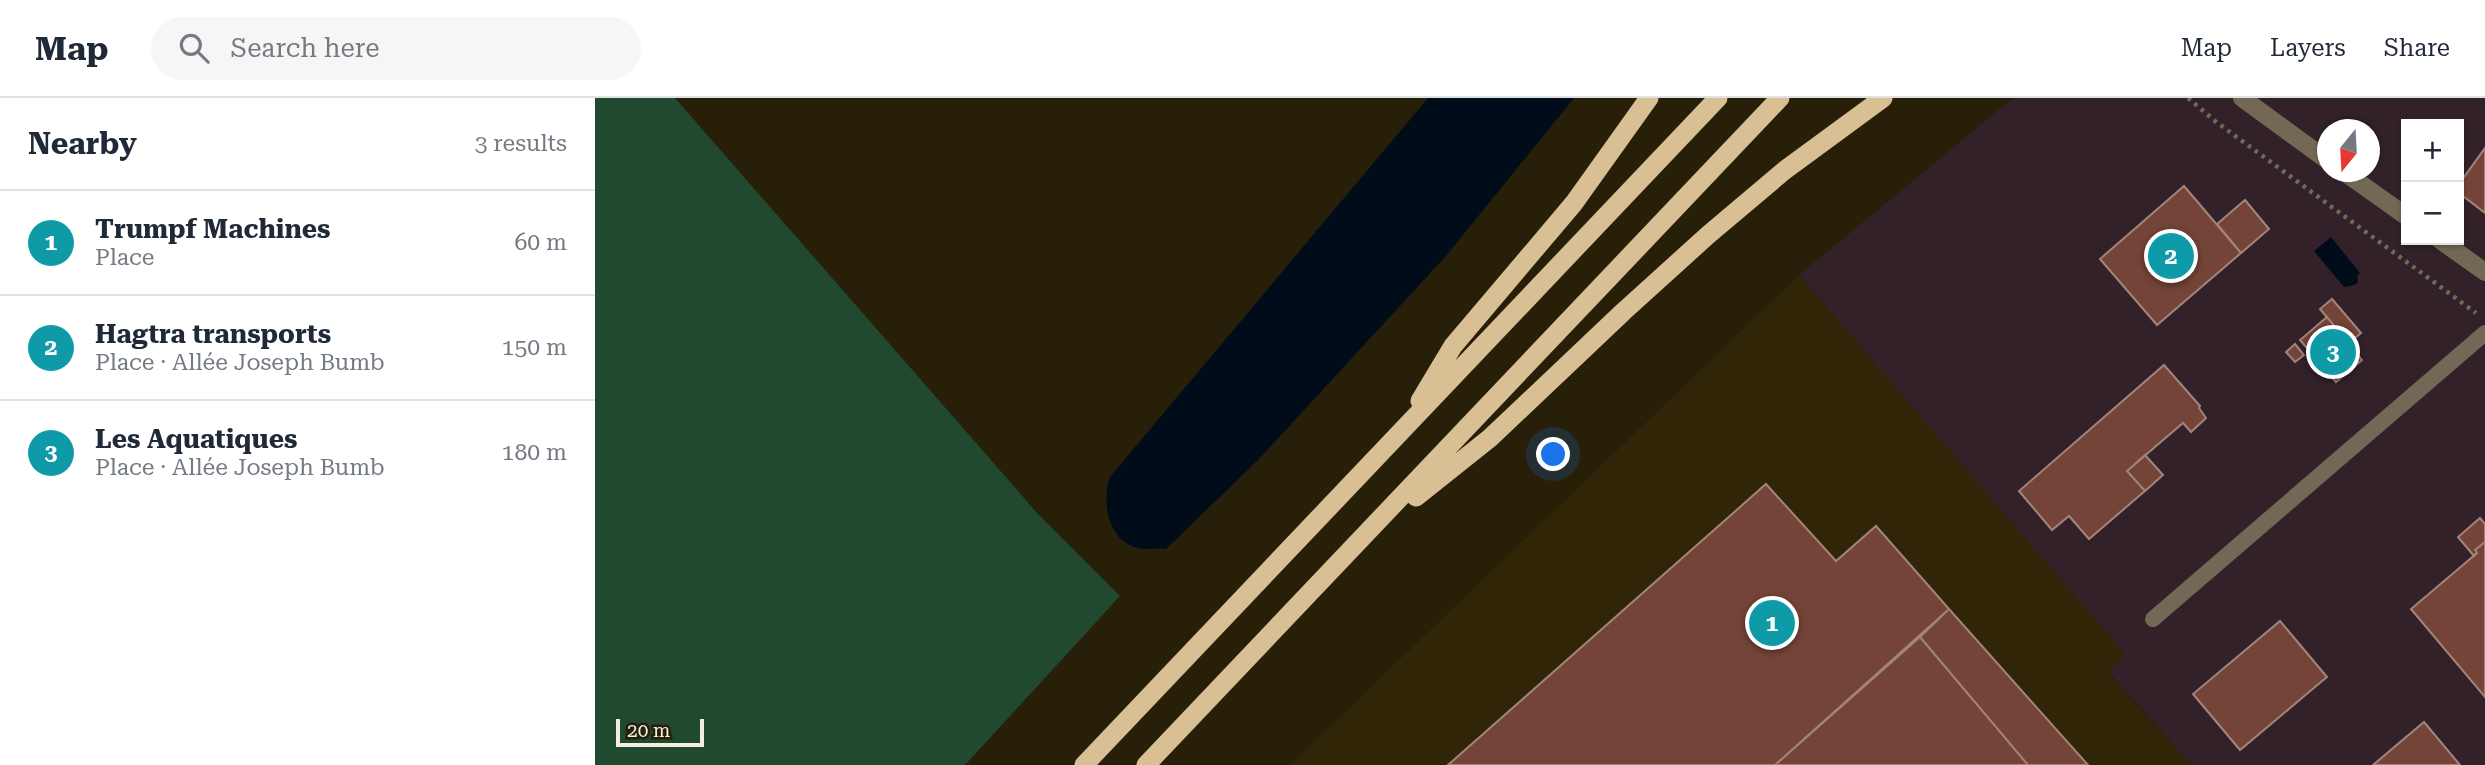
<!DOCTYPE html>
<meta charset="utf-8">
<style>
body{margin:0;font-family:"Roboto Serif",serif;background:#f6f6f7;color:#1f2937}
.controls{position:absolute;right:21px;top:21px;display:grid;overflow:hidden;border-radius:0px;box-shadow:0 2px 5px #0004}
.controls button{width:63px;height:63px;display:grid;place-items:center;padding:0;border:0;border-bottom:2px solid #e0e1e3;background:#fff;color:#1f2937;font:35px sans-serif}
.compass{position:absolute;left:1722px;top:21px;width:63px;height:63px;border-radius:50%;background:#fff;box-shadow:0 2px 5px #0004;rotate:198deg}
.scale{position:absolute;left:21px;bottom:18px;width:88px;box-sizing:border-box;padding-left:7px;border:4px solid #f4eee1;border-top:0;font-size:19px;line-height:24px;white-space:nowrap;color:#f4eee1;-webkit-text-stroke:5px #271f08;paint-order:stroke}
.you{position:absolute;left:959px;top:357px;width:24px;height:24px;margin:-18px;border:5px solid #fff;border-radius:50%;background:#1a73e8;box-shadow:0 0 0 10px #1a73e833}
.badge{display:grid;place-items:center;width:46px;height:46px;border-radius:50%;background:#36737a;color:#fff;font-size:23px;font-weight:700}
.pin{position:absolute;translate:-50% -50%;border:4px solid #fff;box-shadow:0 2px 7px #0006}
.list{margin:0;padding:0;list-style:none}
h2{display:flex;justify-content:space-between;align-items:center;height:91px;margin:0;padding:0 28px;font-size:30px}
h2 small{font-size:23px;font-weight:400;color:#747a83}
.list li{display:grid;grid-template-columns:46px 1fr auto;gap:21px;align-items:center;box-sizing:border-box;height:105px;padding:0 28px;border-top:2px solid #e0e1e3}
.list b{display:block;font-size:26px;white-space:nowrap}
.list p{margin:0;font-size:23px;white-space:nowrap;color:#747a83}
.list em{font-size:23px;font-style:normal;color:#747a83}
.icon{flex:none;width:38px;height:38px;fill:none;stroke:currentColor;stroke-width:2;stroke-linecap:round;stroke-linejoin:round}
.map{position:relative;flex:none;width:1890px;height:667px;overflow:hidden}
header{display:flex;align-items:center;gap:42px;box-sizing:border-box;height:98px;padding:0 35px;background:#fff;border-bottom:2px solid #e0e1e3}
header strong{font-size:33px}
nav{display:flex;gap:38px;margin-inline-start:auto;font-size:24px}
.search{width:490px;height:63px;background:#f6f6f7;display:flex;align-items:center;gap:18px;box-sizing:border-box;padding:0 24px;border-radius:38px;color:#747a83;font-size:26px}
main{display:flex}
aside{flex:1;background:#fff}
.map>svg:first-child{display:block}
.commercial{fill:#322129;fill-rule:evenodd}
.built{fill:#312507}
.green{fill:#214930}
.water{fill:#000c1a}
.building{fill:#744438;stroke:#a1847c;stroke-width:2}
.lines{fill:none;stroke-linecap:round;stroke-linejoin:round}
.path{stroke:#706955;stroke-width:4.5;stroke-dasharray:3.5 5;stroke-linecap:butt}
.service{stroke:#726855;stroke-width:16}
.minor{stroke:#726855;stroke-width:18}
.trunk{stroke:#d8c094;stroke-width:19}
</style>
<header>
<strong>Map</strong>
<div class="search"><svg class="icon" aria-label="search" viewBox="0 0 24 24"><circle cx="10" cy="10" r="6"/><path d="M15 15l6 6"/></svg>Search here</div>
<nav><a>Map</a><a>Layers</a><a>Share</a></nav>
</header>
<main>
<aside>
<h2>Nearby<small>3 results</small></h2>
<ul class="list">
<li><span class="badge" style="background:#0f9aa8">1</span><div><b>Trumpf Machines</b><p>Place</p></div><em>60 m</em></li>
<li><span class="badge" style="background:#0f9aa8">2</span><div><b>Hagtra transports</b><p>Place · Allée Joseph Bumb</p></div><em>150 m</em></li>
<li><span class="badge" style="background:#0f9aa8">3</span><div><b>Les Aquatiques</b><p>Place · Allée Joseph Bumb</p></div><em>180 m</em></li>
</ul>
</aside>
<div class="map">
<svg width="1890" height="667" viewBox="0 0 1890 667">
<rect width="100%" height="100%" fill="#271f08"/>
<path class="commercial" d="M 1418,0 L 1890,0 L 1890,667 L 1597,667 L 1513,574 L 1529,556 L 1204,177 ZM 1811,26 L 1864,26 L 1864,142 L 1811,142 ZM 1732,32 L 1774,32 L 1774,74 L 1732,74 Z"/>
<path class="built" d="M 1204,177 L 1530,556 L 1513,575 L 1597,667 L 695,667 Z"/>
<path class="green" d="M 0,0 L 80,0 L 443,416 L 525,498 L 370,667 L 0,667 Z"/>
<path class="water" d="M 833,0 L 979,0 L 850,159 L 663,362 L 571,451 C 562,450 552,452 543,450 C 513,444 506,402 515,379 Z
M 1736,139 L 1765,175 L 1762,178 L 1763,184 L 1760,187 L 1749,189 L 1719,153 Z"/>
<path class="building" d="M 1890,50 L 1890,115 L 1864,95 L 1864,86 Z
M 1589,88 L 1646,155 L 1562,227 L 1505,161 Z
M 1650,102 L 1674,131 L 1646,155 L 1622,126 Z
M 1737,201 L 1766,235 L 1754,245 L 1725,211 Z
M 1732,219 L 1767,262 L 1741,284 L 1705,242 Z
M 1700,246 L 1709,257 L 1700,264 L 1691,254 Z
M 1569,267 L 1605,308 L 1604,310 L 1611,320 L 1596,334 L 1588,325 L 1532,373 L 1550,393 L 1494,441 L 1474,418 L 1457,432 L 1424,393 Z
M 1550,357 L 1568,377 L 1550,393 L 1532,373 Z
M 1171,386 L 1241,463 L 1281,428 L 1354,511 L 1180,667 L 853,667 Z
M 1885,420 L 1890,426 L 1890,444 L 1880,452 L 1882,455 L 1879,458 L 1863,439 Z
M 1890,444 L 1890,599 L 1816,511 L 1882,455 L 1880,452 Z
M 1354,511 L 1493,667 L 1433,667 L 1325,539 Z
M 1685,523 L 1732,579 L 1645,652 L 1598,596 Z
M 1325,539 L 1433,667 L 1180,667 Z
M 1829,624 L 1865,667 L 1778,667 Z"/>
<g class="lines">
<path class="path" d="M 1593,0 L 1620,23 L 1881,215"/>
<path class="service" d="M 1558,521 L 1890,235"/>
<path class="minor" d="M 1647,0 L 1732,62
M 1749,74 L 1811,118
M 1845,142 L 1890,174"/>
<path class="trunk" d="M 825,303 L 858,248 L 979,105 L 1054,0
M 821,399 L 895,340 L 1028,214 L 1113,137 L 1190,72 L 1288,0
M 489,667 L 1123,0
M 551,667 L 1185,0"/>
</g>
</svg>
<div class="controls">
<button>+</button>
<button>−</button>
</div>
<svg class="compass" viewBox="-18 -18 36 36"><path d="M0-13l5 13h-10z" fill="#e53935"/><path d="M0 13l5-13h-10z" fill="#747a83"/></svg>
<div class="scale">20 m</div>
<div class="you"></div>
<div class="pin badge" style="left:1177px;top:525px;background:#0f9aa8">1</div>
<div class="pin badge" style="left:1576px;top:158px;background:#0f9aa8">2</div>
<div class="pin badge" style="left:1738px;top:254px;background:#0f9aa8">3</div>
</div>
</main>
